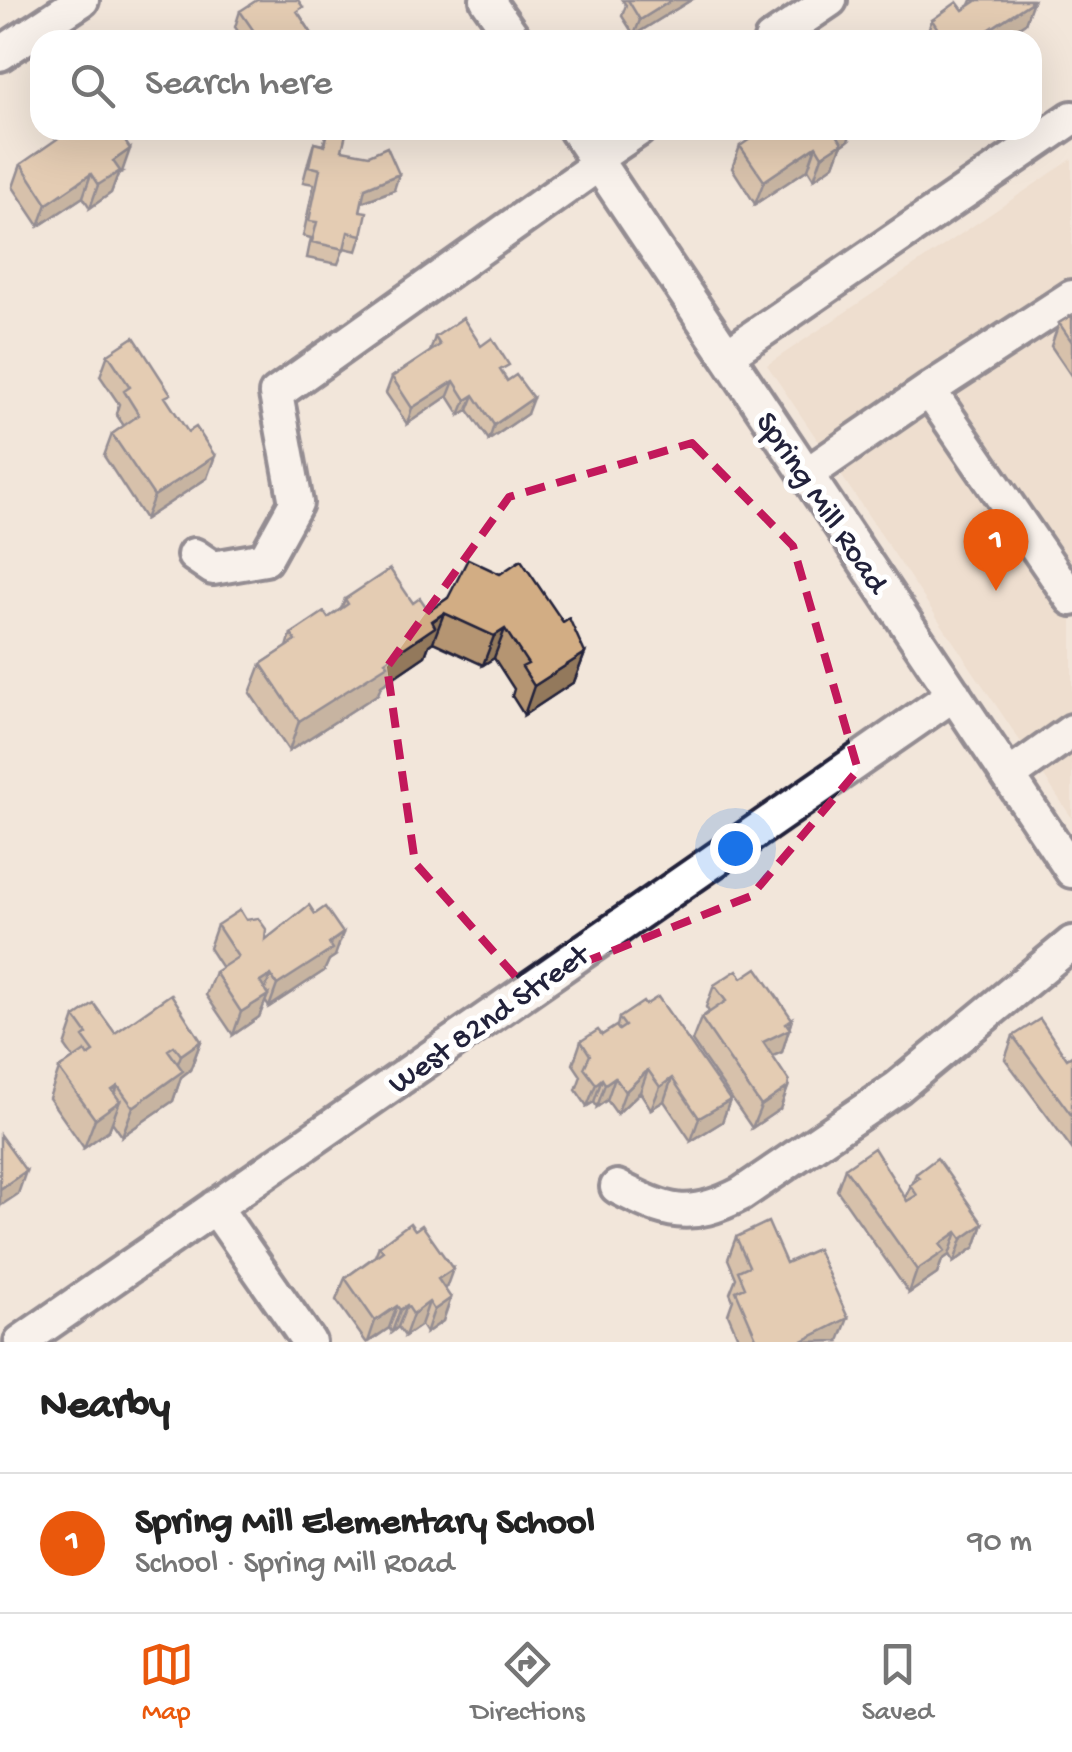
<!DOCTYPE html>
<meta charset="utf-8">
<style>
body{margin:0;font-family:"Gochi Hand",sans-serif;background:#f6f6f6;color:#222}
.you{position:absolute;left:735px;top:848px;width:35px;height:35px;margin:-25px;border:8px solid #fff;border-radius:50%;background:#1a73e8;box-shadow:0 0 0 15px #1a73e833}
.badge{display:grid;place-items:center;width:65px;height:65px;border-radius:50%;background:#ea580c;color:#fff;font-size:32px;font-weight:700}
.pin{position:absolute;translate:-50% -82px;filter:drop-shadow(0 2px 5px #0008)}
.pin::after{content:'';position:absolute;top:52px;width:35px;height:30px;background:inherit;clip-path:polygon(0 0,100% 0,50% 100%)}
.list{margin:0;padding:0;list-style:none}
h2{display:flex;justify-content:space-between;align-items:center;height:130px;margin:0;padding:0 40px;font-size:42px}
h2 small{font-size:32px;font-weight:400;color:#767676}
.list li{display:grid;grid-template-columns:65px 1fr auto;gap:30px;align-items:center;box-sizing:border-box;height:140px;padding:0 40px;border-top:2px solid #e0e0e0}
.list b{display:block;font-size:38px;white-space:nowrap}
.list p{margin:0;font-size:32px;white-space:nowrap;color:#767676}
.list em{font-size:32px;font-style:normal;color:#767676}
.icon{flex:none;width:55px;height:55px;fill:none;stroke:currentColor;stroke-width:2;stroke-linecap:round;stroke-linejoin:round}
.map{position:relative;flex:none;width:1072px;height:1342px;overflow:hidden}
.search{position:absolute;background:#fff;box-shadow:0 10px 40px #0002;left:30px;right:30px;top:30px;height:110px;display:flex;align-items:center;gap:25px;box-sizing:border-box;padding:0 35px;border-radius:30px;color:#767676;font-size:38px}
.sheet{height:270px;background:#fff}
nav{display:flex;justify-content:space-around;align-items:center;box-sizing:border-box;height:140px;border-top:2px solid #e0e0e0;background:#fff;font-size:28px;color:#767676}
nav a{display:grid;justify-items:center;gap:5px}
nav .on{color:#ea580c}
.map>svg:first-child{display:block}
.built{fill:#e8d5c0}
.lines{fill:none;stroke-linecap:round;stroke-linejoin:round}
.minor-casing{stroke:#22223b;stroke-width:40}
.minor{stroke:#fff;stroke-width:32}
.wall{fill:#b59572;stroke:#22223b;stroke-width:2.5}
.shaded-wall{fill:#93795c;stroke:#22223b;stroke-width:2.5}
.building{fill:#d2ad84;stroke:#22223b;stroke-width:2.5}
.marked{fill:none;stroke:#c2185b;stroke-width:8;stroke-dasharray:20 12;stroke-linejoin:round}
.labels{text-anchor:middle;stroke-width:10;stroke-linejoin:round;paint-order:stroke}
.street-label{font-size:32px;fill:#22223b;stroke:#fff}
</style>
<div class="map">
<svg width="1072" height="1342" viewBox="0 0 1072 1342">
<rect width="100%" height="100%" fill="#f2e6da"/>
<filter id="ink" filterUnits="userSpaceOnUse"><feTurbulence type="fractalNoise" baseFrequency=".01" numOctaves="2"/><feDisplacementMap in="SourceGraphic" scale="20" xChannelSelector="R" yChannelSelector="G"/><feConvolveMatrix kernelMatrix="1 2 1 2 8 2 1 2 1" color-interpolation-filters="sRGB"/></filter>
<g filter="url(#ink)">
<path class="built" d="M 1072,159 L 1072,818 L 767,365 Z"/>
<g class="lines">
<defs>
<path id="minor" d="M 487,0 L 515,40
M 771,40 L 830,0
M 0,54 L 82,0
M 576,130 L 1072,871
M 595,159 L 638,130
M 727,355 L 1072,118
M 929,390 L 1072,297
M 806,475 L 929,390 L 1072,599
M 194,555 L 213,568 L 265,559 L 296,503 L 276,394 L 599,164
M 1009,776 L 1072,731
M 617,1187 C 667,1213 689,1221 741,1194 L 897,1088 L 1072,943
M 215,1207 L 309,1342
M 21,1342 L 954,694"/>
</defs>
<use href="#minor" class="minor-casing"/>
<use href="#minor" class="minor"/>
</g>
<path class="wall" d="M 622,0 L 691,0 L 634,35 L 622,16 L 626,5 Z
M 972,0 L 1032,0 L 1025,23 L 999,40 L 924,40 L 932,20 L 963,10 L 970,5 Z
M 240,11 L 300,15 L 316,40 L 244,40 L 235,27 Z
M 328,130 L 342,150 L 394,190 L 362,202 L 360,211 L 362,235 L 357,251 L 344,248 L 338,264 L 307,258 L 311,238 L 303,236 L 314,184 L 303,182 L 309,159 L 314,143 L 323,145 Z
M 848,141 L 841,146 L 834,165 L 814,179 L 808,169 L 755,204 L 732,168 L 740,146 Z
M 21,164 L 122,172 L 118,174 L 111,193 L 90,208 L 83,197 L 39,226 L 13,187 Z
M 1072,315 L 1072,377 L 1051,346 L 1059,323 Z
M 435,337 L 481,346 L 505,377 L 527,414 L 489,440 L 468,410 L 460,415 L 448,396 L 407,424 L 386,393 L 392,377 L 430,352 Z
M 108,354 L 168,402 L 207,478 L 145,519 L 104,456 L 112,434 L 124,426 L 116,414 L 119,404 L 100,376 Z
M 448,598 L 585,653 L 574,682 L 524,715 L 512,696 L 514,689 L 494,658 L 483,665 L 433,642 L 429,645 L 425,656 L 381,686 L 378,694 L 289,751 L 250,693 L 261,664 L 287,647 L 291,634 L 328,618 L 341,609 L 345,599 L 413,603 L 429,611 Z
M 246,920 L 265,940 L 335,956 L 329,960 L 324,971 L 269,1007 L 265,1001 L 259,1017 L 233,1035 L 206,995 L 215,972 L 222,968 L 209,948 L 217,925 Z
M 742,978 L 792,1019 L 782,1052 L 772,1056 L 788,1087 L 780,1109 L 752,1128 L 692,1041 L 701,1018 L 709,1012 L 706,1007 L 714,985 Z
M 75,1017 L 115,1033 L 201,1041 L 190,1070 L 181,1077 L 173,1101 L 122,1136 L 112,1122 L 109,1130 L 84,1148 L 49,1098 L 59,1069 L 74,1059 L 65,1046 Z
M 619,1018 L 730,1100 L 722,1122 L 691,1141 L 664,1101 L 651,1109 L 640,1092 L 617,1114 L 607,1100 L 597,1107 L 594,1102 L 587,1106 L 576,1090 L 581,1076 L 573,1064 L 581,1041 L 602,1035 L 617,1026 Z
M 1013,1036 L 1067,1059 L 1072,1056 L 1072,1149 L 1005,1059 Z
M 845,1168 L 905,1198 L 916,1174 L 983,1224 L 975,1247 L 954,1262 L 949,1255 L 942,1260 L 937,1274 L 909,1293 L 837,1190 Z
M 736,1237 L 786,1263 L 839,1341 L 740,1342 L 728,1314 L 733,1300 L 730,1293 L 736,1278 L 728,1259 Z
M 379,1246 L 445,1290 L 443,1321 L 426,1333 L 421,1325 L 405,1336 L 398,1327 L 392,1332 L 389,1328 L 369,1342 L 366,1342 L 336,1300 L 345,1278 L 375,1256 Z"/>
<path class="shaded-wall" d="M 672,0 L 691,0 L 634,35 L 640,20 Z
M 1033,1 L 1025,23 L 999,40 L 983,40 L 987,31 Z
M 840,130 L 852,130 L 848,141 L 841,146 L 834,165 L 814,179 L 822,156 L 836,133 Z
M 816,146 L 808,169 L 755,204 L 764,181 Z
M 130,149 L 122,172 L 118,174 L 111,193 L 90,208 L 98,185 L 113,161 Z
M 91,174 L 83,197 L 39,226 L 47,204 Z
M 399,174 L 394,190 L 359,203 L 365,188 Z
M 454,381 L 448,396 L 407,424 L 412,408 Z
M 474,395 L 468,410 L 460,415 L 466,400 Z
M 533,398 L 527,414 L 489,440 L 494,425 Z
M 215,456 L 207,478 L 145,519 L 154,496 Z
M 444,613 L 433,642 L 429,645 L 425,656 L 381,686 L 378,694 L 289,751 L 299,721 Z
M 505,629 L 494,658 L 483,665 L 494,636 Z
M 585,653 L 574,682 L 524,715 L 534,686 Z
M 343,933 L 335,956 L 329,960 L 324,971 L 269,1007 L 277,985 Z
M 271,975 L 262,997 L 260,982 Z
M 268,995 L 259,1017 L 233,1035 L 241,1012 Z
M 792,1019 L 782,1052 L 755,1064 L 763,1042 Z
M 201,1041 L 190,1070 L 181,1077 L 173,1101 L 122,1136 L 133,1107 L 172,1079 L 181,1055 Z
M 648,1070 L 640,1092 L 617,1114 L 625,1092 Z
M 615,1077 L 607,1100 L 597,1107 L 605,1084 Z
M 672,1078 L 664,1101 L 651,1109 L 660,1087 Z
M 602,1079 L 594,1102 L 587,1106 L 596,1084 Z
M 118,1086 L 110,1107 L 120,1101 L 109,1130 L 84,1148 L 95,1119 L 112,1090 Z
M 788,1087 L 780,1109 L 752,1128 L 761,1106 Z
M 730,1100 L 722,1122 L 691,1141 L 699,1118 Z
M 26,1171 L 18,1194 L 0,1206 L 0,1189 Z
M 983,1224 L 975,1247 L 954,1262 L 962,1239 Z
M 957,1232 L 949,1255 L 942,1260 L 937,1274 L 909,1293 L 917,1270 L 940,1244 Z
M 453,1269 L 445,1291 L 438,1279 Z
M 451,1298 L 443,1321 L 426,1333 L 434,1310 Z
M 429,1302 L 421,1325 L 405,1336 L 413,1314 Z
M 407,1305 L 398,1327 L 392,1332 L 400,1310 Z
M 397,1306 L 389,1328 L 368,1342 L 375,1321 Z
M 848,1318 L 839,1341 L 800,1342 Z"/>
<path class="building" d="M 257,0 L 298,0 L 303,7 L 297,11 L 316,40 L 260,40 L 240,11 Z
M 628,0 L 672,0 L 640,20 Z
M 978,0 L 1032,0 L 1033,1 L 987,31 L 992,40 L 945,40 L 932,20 L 957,2 L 963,10 Z
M 70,130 L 118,130 L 130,149 L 113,161 L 120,171 L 98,185 L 91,174 L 47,204 L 21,164 Z
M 328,130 L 347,130 L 342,150 L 369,155 L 387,147 L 399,174 L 365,188 L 360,211 L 367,212 L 362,235 L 348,232 L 344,249 L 312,242 L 317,222 L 309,221 L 320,169 L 309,166 L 314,143 L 325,146 Z
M 763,130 L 840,130 L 836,133 L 842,143 L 822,156 L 816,146 L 764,181 L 740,146 Z
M 1072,315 L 1072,342 L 1059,323 Z
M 463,318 L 481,346 L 492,338 L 509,365 L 500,370 L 507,381 L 516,375 L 533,398 L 494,425 L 474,395 L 466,400 L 454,381 L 412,408 L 392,377 L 440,345 L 435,337 Z
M 134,337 L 171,394 L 165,397 L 188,432 L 196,427 L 215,456 L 154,496 L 112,434 L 139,415 L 124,391 L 130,387 L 108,354 Z
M 468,559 L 500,574 L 521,560 L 563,622 L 569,618 L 585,653 L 534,686 L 522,667 L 528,664 L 505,629 L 494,636 L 444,613 L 432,621 L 435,627 L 385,661 L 388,665 L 299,721 L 261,664 L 296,641 L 291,634 L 324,612 L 328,618 L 348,604 L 345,599 L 390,569 L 413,603 L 420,598 L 429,611 L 448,598 Z
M 309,905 L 315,914 L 325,907 L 343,933 L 329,943 L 333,949 L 277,985 L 271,975 L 260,982 L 268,995 L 241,1012 L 215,972 L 238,957 L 217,925 L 240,910 L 246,920 L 258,918 L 266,929 L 265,940 Z
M 757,968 L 792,1019 L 786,1023 L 790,1029 L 763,1042 L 789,1081 L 788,1087 L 761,1106 L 701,1018 L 726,1001 L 714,985 L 737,970 L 742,978 Z
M 171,994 L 201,1041 L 181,1055 L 174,1046 L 168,1050 L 183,1071 L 133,1107 L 118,1086 L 112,1090 L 120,1101 L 95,1119 L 59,1069 L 85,1051 L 88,1056 L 94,1052 L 83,1037 L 87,1034 L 75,1017 L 94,1004 L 115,1033 Z
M 658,997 L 730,1100 L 699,1118 L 672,1078 L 660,1087 L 648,1070 L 625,1092 L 615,1077 L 605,1084 L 602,1079 L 596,1084 L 584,1068 L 590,1055 L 581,1041 L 598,1030 L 602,1035 L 616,1026 L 619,1030 L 625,1026 L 619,1018 L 643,1002 L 645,1005 Z
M 1040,1019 L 1067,1059 L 1072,1056 L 1072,1116 L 1013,1036 Z
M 0,1135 L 26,1171 L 0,1189 Z
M 874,1148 L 907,1201 L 917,1195 L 910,1185 L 919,1178 L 916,1174 L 937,1158 L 983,1224 L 962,1239 L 957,1232 L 940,1244 L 945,1251 L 917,1270 L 845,1168 Z
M 768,1222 L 786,1263 L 817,1249 L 848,1318 L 800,1342 L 758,1342 L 736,1291 L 745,1287 L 738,1271 L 749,1266 L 736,1237 Z
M 410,1223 L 415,1230 L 422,1225 L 453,1269 L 438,1279 L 451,1298 L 434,1310 L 429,1302 L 413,1314 L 407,1305 L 400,1310 L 397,1306 L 375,1321 L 345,1278 L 383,1251 L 379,1246 Z"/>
</g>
<path d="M0 0H1072V1342H0ZM 692,443 L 793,546 L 858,770 L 751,896 L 524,986 L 415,863 L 387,667 L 509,497 Z" fill="#f2e6da" fill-opacity=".55" fill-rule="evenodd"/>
<path class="marked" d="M 692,443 L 793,546 L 858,770 L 751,896 L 524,986 L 415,863 L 387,667 L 509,497 Z"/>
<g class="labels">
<g class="street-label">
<text transform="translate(824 501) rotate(56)" y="11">Spring Mill Road</text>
<text transform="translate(487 1017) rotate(-35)" y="11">West 82nd Street</text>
</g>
</g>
</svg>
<div class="you"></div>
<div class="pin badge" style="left:996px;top:591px">1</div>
<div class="search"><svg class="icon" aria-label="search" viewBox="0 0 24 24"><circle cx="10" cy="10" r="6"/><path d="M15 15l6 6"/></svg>Search here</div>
</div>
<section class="sheet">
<h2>Nearby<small></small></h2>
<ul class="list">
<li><span class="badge">1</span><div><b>Spring Mill Elementary School</b><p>School · Spring Mill Road</p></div><em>90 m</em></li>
</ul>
</section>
<nav>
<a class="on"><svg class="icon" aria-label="map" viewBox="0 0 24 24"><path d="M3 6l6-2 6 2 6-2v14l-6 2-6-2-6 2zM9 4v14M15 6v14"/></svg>Map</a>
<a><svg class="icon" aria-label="directions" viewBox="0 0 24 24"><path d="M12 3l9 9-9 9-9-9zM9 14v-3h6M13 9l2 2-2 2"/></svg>Directions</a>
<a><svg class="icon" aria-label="saved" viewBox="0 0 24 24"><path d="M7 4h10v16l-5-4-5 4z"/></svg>Saved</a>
</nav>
